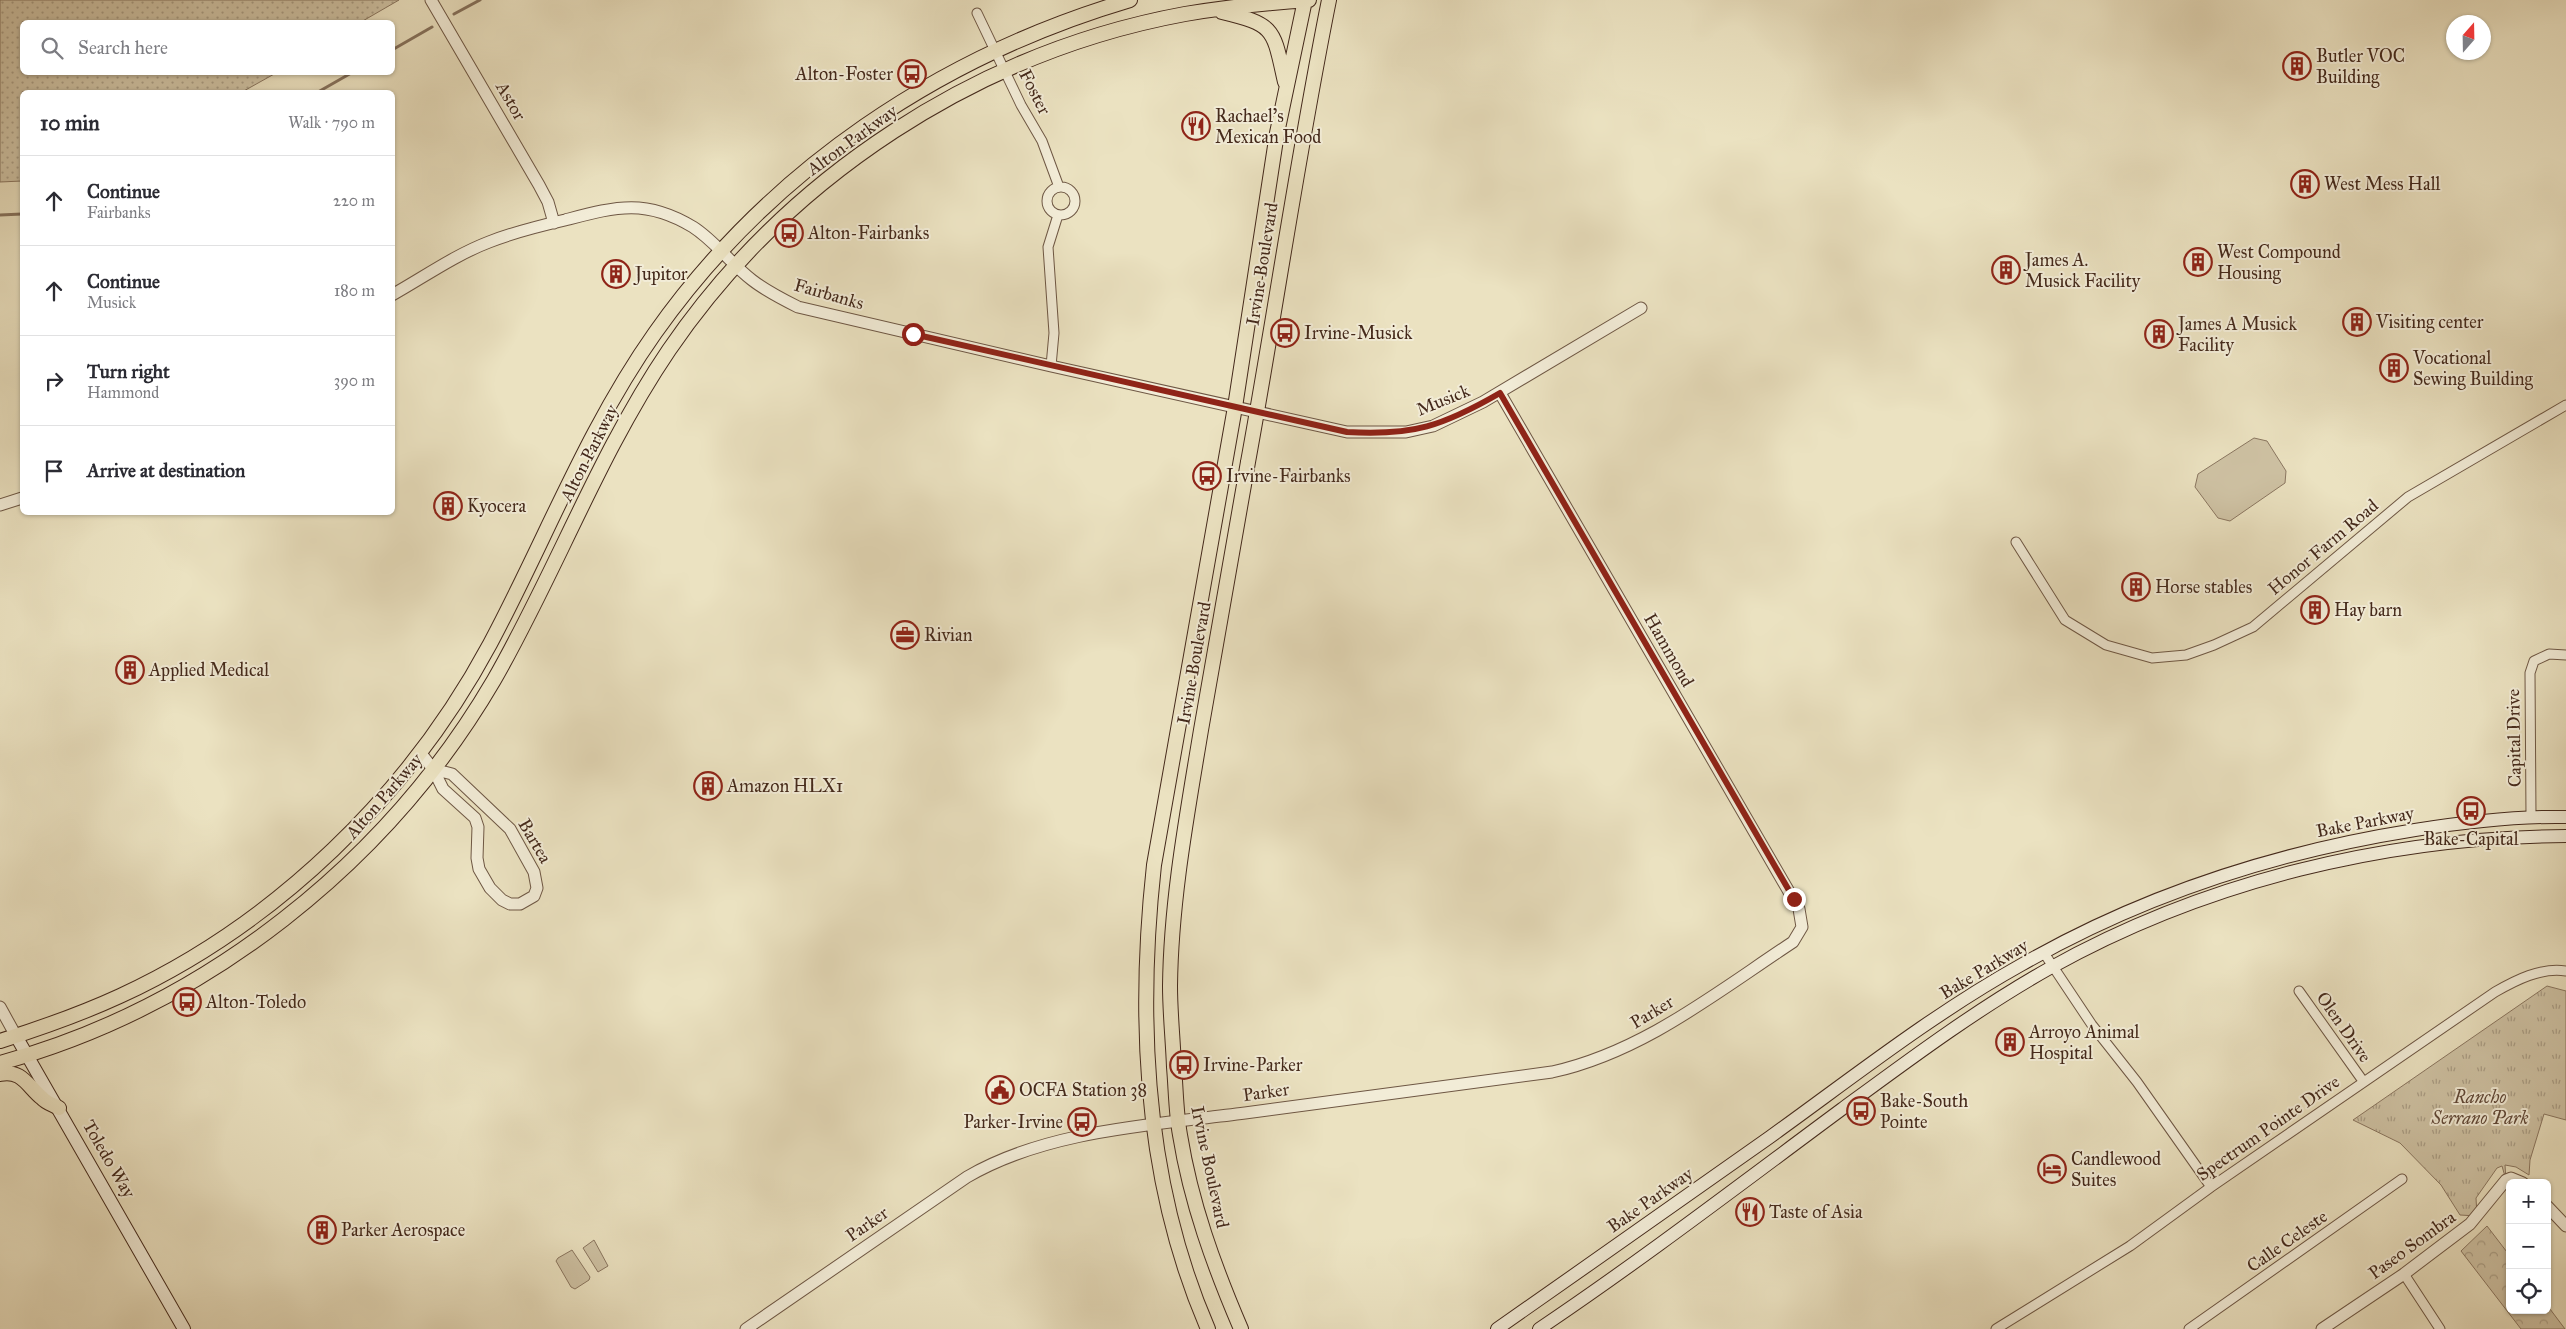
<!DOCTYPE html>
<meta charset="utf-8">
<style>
body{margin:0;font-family:"IM FELL Great Primer",serif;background:#f2f2f3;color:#2b2b33}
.controls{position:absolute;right:15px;bottom:15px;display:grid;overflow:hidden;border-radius:8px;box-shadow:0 1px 4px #0004}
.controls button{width:45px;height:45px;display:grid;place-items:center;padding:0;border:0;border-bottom:1px solid #e1e1e2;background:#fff;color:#2b2b33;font:25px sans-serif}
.compass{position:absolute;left:2446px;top:15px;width:45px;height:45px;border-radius:50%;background:#fff;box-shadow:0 1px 4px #0004;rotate:20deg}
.stop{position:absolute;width:15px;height:15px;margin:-11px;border:4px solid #8f2418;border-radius:50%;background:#fff}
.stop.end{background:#8f2418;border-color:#fff;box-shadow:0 1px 5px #0008}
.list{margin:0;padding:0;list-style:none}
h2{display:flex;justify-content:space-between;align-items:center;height:65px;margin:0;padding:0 20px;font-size:21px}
h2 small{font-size:16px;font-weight:400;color:#7c7c81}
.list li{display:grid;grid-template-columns:32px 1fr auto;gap:15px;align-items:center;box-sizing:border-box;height:90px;padding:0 20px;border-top:1px solid #e1e1e2}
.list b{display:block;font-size:19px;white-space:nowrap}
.list p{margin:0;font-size:16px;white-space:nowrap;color:#7c7c81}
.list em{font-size:16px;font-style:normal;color:#7c7c81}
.icon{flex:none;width:28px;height:28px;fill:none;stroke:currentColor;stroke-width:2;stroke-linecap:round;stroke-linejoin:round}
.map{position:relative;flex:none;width:2566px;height:1329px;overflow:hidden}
.search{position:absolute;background:#fff;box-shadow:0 1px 4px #0004;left:20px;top:20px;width:375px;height:55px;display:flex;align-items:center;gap:12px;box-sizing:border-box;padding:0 18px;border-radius:8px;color:#7c7c81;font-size:19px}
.panel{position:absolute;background:#fff;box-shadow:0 1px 4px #0004;left:20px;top:90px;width:375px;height:425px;border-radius:8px}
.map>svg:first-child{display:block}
.grass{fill:url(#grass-dots);stroke:#8a7660}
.forest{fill:url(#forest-crowns);stroke:#8a7660}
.park{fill:url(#park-tufts);stroke:#8a7660}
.garden{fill:#cfc3a5;stroke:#8a7660}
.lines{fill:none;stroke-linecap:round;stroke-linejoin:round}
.stream{stroke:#86725d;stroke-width:3}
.minor-casing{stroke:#6e5744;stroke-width:11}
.tertiary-casing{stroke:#6e5744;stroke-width:13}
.secondary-casing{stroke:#44291b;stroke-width:14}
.primary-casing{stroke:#44291b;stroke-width:16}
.minor{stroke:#f2ecd7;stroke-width:9}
.tertiary{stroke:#f2ecd7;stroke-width:11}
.secondary{stroke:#f2ecd7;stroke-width:12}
.primary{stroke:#ebe2c1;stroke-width:14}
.route{stroke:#8f2418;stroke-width:6}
.labels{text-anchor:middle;stroke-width:4;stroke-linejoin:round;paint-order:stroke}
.poi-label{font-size:18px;fill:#44291b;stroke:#f2ecd7;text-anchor:start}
.street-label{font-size:18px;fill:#44291b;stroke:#f2ecd7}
.park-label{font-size:18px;font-style:italic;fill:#604837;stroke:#f2ecd7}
</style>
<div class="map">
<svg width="2566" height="1329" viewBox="0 0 2566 1329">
<defs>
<pattern id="grass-dots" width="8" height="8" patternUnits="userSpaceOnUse" patternTransform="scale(1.25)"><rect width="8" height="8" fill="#cfc3a5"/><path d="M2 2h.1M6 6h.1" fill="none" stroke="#aa9e86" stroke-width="1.8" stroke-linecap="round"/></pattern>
<pattern id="forest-crowns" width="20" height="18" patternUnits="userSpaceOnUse" patternTransform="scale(1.25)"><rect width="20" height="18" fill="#cfc3a5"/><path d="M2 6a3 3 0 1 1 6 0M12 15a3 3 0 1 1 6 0" fill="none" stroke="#aa9e86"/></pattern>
<pattern id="park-tufts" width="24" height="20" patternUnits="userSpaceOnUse" patternTransform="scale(1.25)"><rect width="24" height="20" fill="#cfc3a5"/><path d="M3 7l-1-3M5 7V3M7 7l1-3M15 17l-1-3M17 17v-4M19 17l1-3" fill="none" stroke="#aa9e86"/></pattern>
</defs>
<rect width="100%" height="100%" fill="#ebe2c1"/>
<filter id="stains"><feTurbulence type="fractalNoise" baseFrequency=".004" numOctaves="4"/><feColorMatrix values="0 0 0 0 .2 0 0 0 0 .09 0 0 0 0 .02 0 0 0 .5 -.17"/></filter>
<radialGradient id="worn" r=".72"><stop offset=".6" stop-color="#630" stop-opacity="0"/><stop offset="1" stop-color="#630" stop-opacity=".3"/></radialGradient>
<path class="grass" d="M 0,0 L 399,0 L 361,22 L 22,22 L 22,72 L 276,73 L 242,92 L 22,92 L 22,181 L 0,182 Z"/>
<path class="forest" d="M 2487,1226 L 2510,1256 L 2510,1310 L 2547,1310 L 2547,1305 L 2565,1329 L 2521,1329 L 2461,1251 Z"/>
<path class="park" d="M 2547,986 L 2566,991 L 2566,1120 L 2544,1114 L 2530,1160 L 2529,1175 L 2516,1167 L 2505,1165 L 2506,1180 L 2502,1166 L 2497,1168 L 2476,1198 L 2477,1216 L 2460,1215 L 2441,1185 L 2400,1143 L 2353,1120 Z"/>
<path class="garden" d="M 2254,438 L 2267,441 L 2286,471 L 2285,483 L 2230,521 L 2218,518 L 2195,487 L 2198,474 Z
M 594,1240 L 608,1266 L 598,1272 L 583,1248 Z
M 572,1250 L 590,1277 L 589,1280 L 575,1289 L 571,1287 L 556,1261 L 558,1258 Z"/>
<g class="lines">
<path class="stream" d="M 454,14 L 480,0
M 392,50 L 432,27
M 318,92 L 353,72
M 0,215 L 22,214"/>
<defs>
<path id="minor" d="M 977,13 L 1021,105 L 1042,141 L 1059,187
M1047 201a14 14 0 1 1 28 0a14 14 0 1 1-28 0Z
M 1051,366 L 1054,333 L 1048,247 L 1058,215
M 2016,542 L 2065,620 L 2106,645 L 2152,658 L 2186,655 L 2214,645 L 2253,627 L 2408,497 L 2566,405
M 2531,816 L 2530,673 L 2534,661 L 2549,654 L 2566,655
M 2044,953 L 2092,1025 L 2137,1082 L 2211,1187
M 2299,991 L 2363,1081
M 2404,1274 L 2440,1329
M 1996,1329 L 2130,1246 L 2211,1187 L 2495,992 C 2516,980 2541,967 2566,971
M 2189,1329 L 2402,1179"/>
<path id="tertiary" d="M 431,0 L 539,185 L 548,202 L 554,223
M 392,295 C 424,277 455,255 489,242 C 514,232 539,226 565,220 C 615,207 645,198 693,227 C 715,241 731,264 752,280 C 766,291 782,299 798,307 L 1051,366 L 1347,432 L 1406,432 L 1433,426 L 1483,402 L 1641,308
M 0,505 L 22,498
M 420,752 L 433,769 L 443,789 L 475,818 L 478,827 L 477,858 L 479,869 L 490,888 L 502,900 L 510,904 L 520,904 L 534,896 L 537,888 L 534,872 L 510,829 L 452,774 L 433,769
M 0,1007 L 16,1036
M 2547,1206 L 2566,1226
M 746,1329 L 967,1177 C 1047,1130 1154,1125 1245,1113 C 1347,1099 1450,1086 1552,1072 C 1643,1052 1717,992 1793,942 L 1802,927 L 1799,909 L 1500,393
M 2322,1329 L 2404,1274 L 2470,1224 L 2506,1180 L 2511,1178 L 2523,1183"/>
<path id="secondary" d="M 16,1036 L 184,1329
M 1497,1329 C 1588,1265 1680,1201 1770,1137 C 1852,1078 1933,1014 2021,965 C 2143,895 2276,852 2415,830 C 2465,822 2516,816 2566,817
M 1539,1329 C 1643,1259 1742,1183 1842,1109 C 1910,1059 1977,1009 2050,968 C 2206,881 2388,837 2566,836"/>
<path id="primary" d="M 1222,12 C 1276,25 1273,29 1285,82
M 0,1041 C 41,1028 81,1014 120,996 C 276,924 409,795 490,644 C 545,541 587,429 655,333 C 770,170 940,56 1130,0
M 0,1063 C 205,1007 387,863 494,680 C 556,572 599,453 669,350 C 788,176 978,52 1185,14 C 1226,7 1268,3 1309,0
M 0,1074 C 22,1069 28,1087 42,1098 C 46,1103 54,1105 59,1108
M 1208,1329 C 1145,1184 1137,1020 1154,865 L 1235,407 L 1277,133 L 1305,0
M 1241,1329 C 1214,1266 1191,1203 1180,1135 C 1176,1113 1176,1090 1174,1067 C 1173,1040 1170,1013 1170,986 C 1171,900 1187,815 1201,730 C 1216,640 1232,551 1248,462 C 1276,308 1298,154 1329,0"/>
</defs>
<use href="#minor" class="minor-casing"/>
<use href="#tertiary" class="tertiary-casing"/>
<use href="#secondary" class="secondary-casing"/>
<use href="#primary" class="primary-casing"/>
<use href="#minor" class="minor"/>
<use href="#tertiary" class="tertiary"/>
<use href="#secondary" class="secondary"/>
<use href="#primary" class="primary"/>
</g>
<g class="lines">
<path class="route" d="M 913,334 L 1347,432 C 1413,436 1443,426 1500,393 L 1794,899"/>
</g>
<defs>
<symbol id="building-ring" viewBox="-11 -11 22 22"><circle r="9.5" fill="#f2ecd7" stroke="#8f2418" stroke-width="1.5"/><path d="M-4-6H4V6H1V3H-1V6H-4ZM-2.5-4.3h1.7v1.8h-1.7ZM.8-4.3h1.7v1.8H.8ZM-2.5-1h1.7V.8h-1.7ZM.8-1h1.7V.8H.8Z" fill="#8f2418"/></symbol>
<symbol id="bus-ring" viewBox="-11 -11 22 22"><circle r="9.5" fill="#f2ecd7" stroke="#8f2418" stroke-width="1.5"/><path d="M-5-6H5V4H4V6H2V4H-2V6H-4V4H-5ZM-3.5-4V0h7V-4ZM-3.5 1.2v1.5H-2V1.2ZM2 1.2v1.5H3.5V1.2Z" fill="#8f2418"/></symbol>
<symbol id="restaurant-ring" viewBox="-11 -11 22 22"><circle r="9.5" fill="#f2ecd7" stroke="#8f2418" stroke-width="1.5"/><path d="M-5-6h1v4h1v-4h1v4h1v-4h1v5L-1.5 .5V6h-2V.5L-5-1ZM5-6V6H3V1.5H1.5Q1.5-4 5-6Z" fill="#8f2418"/></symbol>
<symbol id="office-ring" viewBox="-11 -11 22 22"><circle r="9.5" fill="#f2ecd7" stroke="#8f2418" stroke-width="1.5"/><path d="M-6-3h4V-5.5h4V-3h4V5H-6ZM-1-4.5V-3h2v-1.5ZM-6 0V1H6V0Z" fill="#8f2418"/></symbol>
<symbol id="civic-ring" viewBox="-11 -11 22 22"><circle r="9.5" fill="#f2ecd7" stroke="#8f2418" stroke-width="1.5"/><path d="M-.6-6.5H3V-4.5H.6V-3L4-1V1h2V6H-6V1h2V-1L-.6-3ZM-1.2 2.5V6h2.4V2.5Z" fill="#8f2418"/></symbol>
<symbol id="hotel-ring" viewBox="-11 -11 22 22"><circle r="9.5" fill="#f2ecd7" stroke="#8f2418" stroke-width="1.5"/><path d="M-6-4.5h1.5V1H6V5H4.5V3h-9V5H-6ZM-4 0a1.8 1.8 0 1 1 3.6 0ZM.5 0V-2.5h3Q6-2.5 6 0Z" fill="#8f2418"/></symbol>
</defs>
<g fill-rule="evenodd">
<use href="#building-ring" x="2281" y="50" width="32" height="32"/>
<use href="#bus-ring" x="896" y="58" width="32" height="32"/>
<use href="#restaurant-ring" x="1180" y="110" width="32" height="32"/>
<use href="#building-ring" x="2289" y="168" width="32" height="32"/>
<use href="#bus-ring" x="773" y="217" width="32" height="32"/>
<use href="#building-ring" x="2182" y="246" width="32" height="32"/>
<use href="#building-ring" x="1990" y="254" width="32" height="32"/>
<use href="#building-ring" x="600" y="258" width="32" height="32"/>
<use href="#building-ring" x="2341" y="306" width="32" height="32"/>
<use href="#bus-ring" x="1269" y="317" width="32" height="32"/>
<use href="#building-ring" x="2143" y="318" width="32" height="32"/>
<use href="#building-ring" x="2378" y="352" width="32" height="32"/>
<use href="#bus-ring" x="1191" y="460" width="32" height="32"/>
<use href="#building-ring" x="432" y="490" width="32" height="32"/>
<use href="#building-ring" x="2120" y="571" width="32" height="32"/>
<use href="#building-ring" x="2299" y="594" width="32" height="32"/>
<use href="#office-ring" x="889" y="619" width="32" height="32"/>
<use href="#building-ring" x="114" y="654" width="32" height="32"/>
<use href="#building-ring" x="692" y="770" width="32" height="32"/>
<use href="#bus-ring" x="2455" y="795" width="32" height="32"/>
<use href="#bus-ring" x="171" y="986" width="32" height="32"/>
<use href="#building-ring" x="1994" y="1026" width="32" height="32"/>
<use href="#bus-ring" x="1168" y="1049" width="32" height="32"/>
<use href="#civic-ring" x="984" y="1074" width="32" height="32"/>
<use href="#bus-ring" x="1845" y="1095" width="32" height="32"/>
<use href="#bus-ring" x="1066" y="1106" width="32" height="32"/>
<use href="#hotel-ring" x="2036" y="1153" width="32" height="32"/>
<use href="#restaurant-ring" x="1734" y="1196" width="32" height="32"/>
<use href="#building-ring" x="306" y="1214" width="32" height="32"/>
</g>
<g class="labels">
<g class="poi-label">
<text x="2316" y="62">Butler VOC<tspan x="2316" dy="21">Building</tspan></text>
<text x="893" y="80" text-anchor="end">Alton-Foster</text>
<text x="1215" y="122">Rachael's<tspan x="1215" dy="21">Mexican Food</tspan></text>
<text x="2324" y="190">West Mess Hall</text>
<text x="808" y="239">Alton-Fairbanks</text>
<text x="2217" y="258">West Compound<tspan x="2217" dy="21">Housing</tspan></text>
<text x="2025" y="266">James A.<tspan x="2025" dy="21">Musick Facility</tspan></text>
<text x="635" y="280">Jupitor</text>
<text x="2376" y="328">Visiting center</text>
<text x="2178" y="330">James A Musick<tspan x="2178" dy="21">Facility</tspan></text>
<text x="1304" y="339">Irvine-Musick</text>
<text x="2413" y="364">Vocational<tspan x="2413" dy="21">Sewing Building</tspan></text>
<text x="1226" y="482">Irvine-Fairbanks</text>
<text x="467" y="512">Kyocera</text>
<text x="2155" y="593">Horse stables</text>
<text x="2334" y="616">Hay barn</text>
<text x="924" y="641">Rivian</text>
<text x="149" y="676">Applied Medical</text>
<text x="727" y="792">Amazon HLX1</text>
<text x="2471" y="845" text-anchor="middle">Bake-Capital</text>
<text x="206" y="1008">Alton-Toledo</text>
<text x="2029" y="1038">Arroyo Animal<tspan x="2029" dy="21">Hospital</tspan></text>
<text x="1203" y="1071">Irvine-Parker</text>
<text x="1019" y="1096">OCFA Station 38</text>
<text x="1880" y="1107">Bake-South<tspan x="1880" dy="21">Pointe</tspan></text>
<text x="1063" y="1128" text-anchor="end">Parker-Irvine</text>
<text x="2071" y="1165">Candlewood<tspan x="2071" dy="21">Suites</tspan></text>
<text x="1769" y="1218">Taste of Asia</text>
<text x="341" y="1236">Parker Aerospace</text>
</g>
<g class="street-label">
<text transform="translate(1035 92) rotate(63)" y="6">Foster</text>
<text transform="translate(511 101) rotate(60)" y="6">Astor</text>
<text transform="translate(852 140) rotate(-36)" y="6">Alton Parkway</text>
<text transform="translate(1262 264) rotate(-81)" y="6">Irvine Boulevard</text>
<text transform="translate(829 294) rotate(16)" y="6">Fairbanks</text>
<text transform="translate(1443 400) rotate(-22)" y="6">Musick</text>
<text transform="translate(589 453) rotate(-63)" y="6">Alton Parkway</text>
<text transform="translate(2323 547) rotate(-40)" y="6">Honor Farm Road</text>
<text transform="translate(1669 650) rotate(60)" y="6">Hammond</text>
<text transform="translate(1194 663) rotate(-80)" y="6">Irvine Boulevard</text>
<text transform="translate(2514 738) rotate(-91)" y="6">Capital Drive</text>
<text transform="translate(384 796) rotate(-49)" y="6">Alton Parkway</text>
<text transform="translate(2365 822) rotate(-11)" y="6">Bake Parkway</text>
<text transform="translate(535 841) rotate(60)" y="6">Bartea</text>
<text transform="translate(1984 969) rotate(-31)" y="6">Bake Parkway</text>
<text transform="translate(1652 1012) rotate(-31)" y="6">Parker</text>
<text transform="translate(2344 1027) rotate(55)" y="6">Olen Drive</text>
<text transform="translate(1266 1092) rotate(-8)" y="6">Parker</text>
<text transform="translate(2268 1128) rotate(-35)" y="6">Spectrum Pointe Drive</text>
<text transform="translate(109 1159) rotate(60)" y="6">Toledo Way</text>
<text transform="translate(1210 1167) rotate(78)" y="6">Irvine Boulevard</text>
<text transform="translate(1650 1200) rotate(-35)" y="6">Bake Parkway</text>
<text transform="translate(867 1224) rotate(-35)" y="6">Parker</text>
<text transform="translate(2287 1241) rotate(-35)" y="6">Calle Celeste</text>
<text transform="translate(2412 1245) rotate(-36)" y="6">Paseo Sombra</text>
</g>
<g class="park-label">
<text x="2480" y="1103">Rancho<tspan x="2480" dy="21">Serrano Park</tspan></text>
</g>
</g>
<rect width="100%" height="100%" filter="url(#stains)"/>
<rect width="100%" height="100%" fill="url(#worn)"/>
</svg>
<div class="controls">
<button>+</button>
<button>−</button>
<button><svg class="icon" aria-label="locate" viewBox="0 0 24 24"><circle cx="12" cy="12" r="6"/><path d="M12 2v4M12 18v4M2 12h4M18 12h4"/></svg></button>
</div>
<svg class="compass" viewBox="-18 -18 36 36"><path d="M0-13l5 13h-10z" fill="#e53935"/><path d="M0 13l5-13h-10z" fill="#7c7c81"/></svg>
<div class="stop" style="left:913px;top:334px"></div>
<div class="stop end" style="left:1794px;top:899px"></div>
<div class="search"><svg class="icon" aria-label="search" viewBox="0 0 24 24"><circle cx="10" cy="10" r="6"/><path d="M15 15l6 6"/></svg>Search here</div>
<section class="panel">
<h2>10 min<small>Walk · 790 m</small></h2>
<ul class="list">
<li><svg class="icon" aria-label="ahead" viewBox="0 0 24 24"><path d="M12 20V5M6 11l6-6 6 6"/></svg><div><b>Continue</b><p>Fairbanks</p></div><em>220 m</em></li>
<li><svg class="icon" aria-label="ahead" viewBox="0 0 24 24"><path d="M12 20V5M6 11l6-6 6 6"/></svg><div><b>Continue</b><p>Musick</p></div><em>180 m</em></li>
<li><svg class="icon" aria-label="right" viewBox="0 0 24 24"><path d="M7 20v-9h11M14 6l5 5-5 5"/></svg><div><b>Turn right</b><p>Hammond</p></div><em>390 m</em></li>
<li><svg class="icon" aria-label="arrive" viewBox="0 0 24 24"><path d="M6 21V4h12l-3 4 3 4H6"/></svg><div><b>Arrive at destination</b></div></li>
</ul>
</section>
</div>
